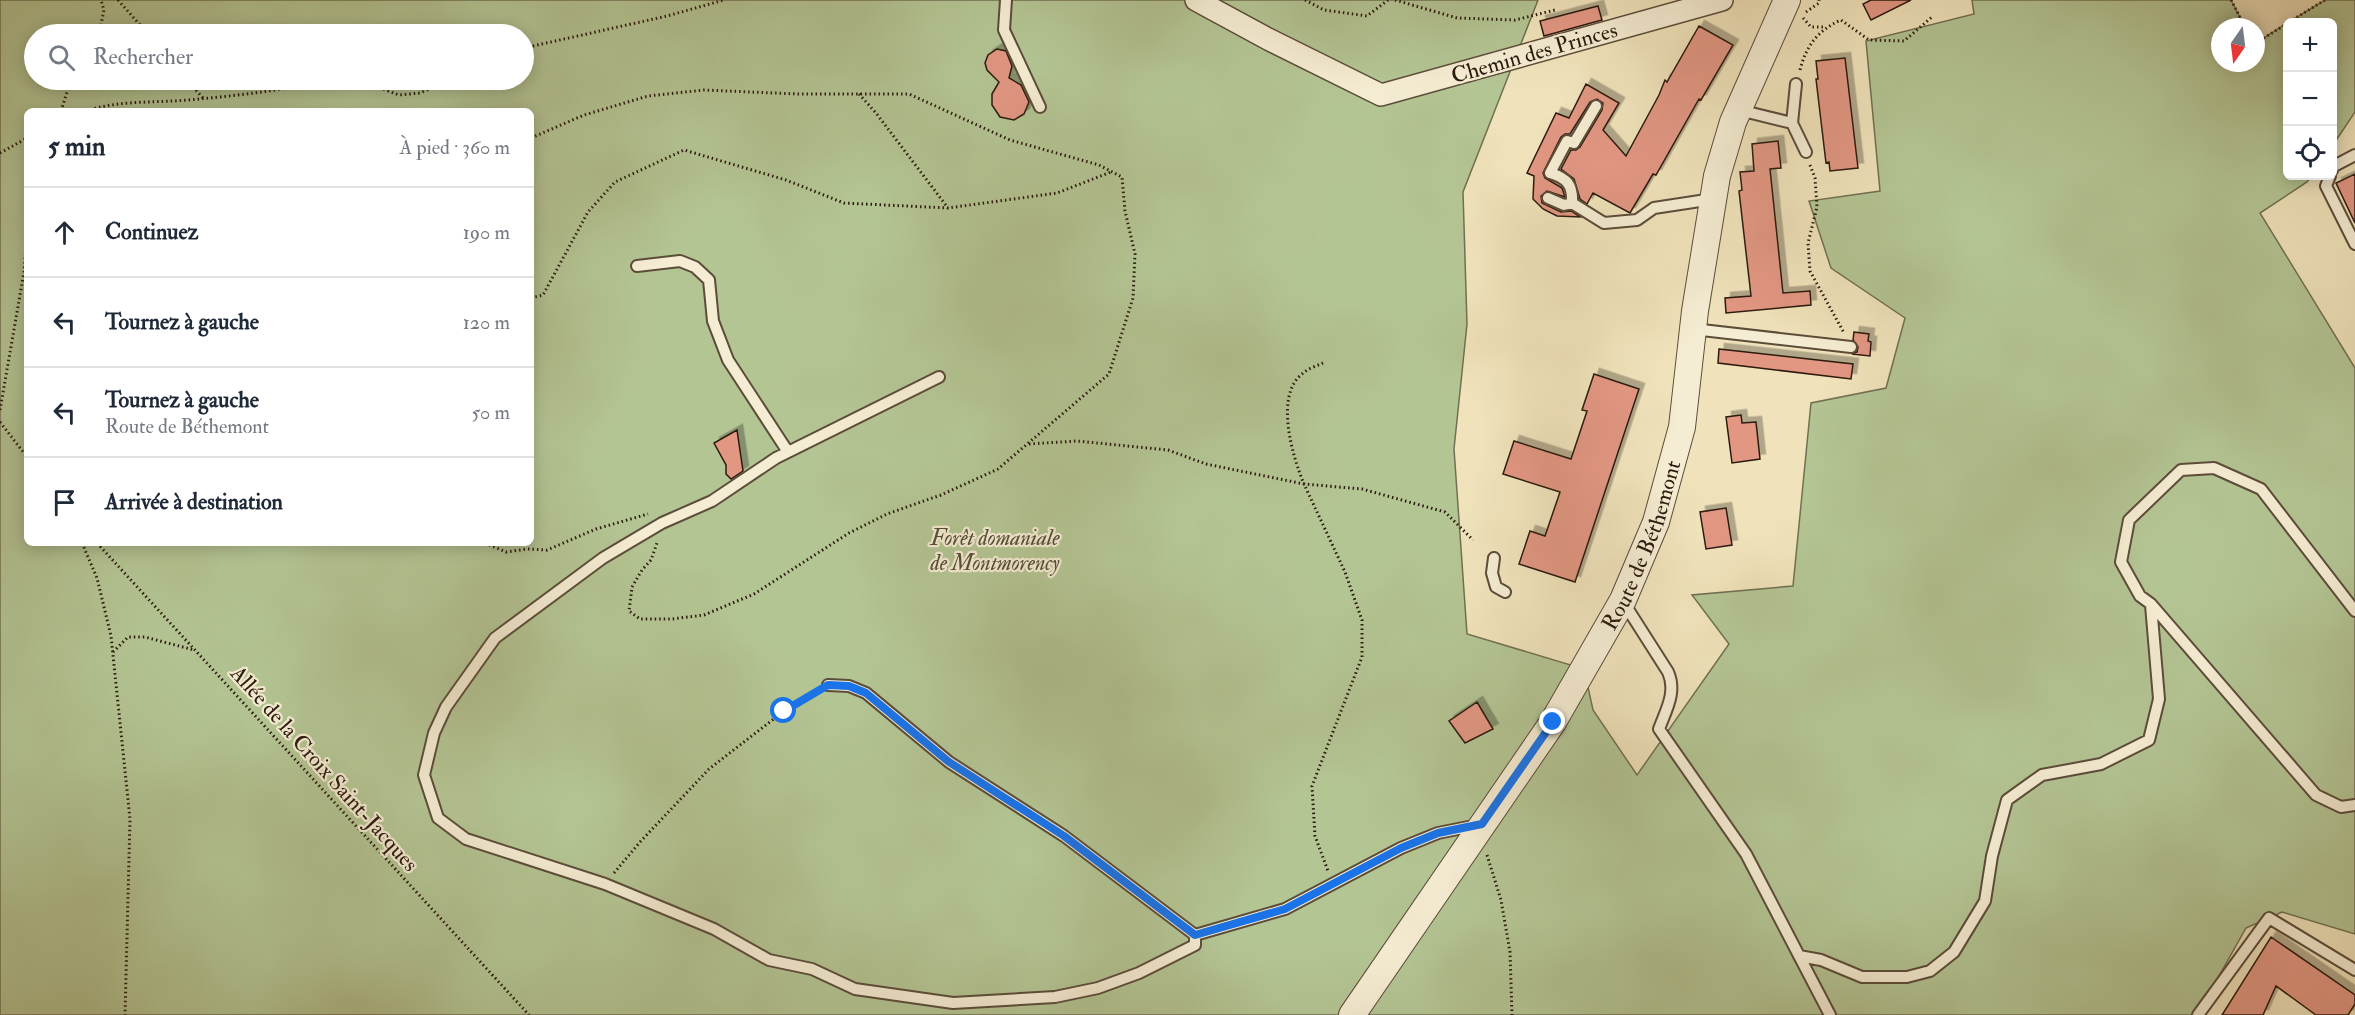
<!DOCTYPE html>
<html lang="fr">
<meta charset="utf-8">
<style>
body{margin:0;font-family:"IM FELL Double Pica",serif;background:#f2f2f3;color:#1f2937}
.controls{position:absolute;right:18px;top:18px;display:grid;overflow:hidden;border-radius:9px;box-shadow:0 3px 15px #0003}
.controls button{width:54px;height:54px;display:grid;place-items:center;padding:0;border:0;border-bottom:2px solid #e0e1e3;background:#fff;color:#1f2937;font:30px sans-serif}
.compass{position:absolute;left:2211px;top:18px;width:54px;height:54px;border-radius:50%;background:#fff;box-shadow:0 3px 15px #0003;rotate:194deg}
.stop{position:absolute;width:18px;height:18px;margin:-14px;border:4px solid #1a73e8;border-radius:50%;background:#fff}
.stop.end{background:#1a73e8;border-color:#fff;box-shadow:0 2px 6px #0008}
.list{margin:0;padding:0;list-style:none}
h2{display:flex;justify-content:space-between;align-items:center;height:78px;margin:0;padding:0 24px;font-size:26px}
h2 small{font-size:20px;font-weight:400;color:#747a83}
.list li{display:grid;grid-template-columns:39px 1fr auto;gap:18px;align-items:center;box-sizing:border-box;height:90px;padding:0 24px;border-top:2px solid #e0e1e3}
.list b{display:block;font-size:22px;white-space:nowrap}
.list p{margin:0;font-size:20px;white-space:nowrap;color:#747a83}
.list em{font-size:20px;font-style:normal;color:#747a83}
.icon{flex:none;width:33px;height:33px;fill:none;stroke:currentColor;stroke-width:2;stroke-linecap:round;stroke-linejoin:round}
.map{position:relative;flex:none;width:2355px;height:1015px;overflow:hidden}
.search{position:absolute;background:#fff;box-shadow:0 3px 15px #0003;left:24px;top:24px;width:510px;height:66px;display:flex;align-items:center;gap:15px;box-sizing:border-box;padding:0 21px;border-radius:33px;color:#747a83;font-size:22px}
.panel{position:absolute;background:#fff;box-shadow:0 3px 15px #0003;left:24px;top:108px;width:510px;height:438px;border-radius:9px}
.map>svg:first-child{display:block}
.green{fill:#b4c594;stroke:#707052;stroke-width:1.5;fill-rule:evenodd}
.building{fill:#e29783;stroke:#2b1a0f;stroke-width:1.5;filter:url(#shadow)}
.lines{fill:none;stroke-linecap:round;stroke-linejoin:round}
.service-casing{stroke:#5c4c3a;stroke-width:14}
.minor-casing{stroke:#5c4c3a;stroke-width:24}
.tertiary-casing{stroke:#5c4c3a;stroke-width:28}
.path{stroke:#2b1a0f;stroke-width:3;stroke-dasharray:1.5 3;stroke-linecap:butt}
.service{stroke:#f5edd3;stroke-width:10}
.minor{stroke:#f5edd3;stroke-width:21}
.tertiary{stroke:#f5edd3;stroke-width:26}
.route{stroke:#1a73e8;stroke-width:8}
.labels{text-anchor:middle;stroke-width:4.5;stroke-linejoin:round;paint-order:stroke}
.street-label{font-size:22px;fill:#2b1a0f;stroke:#f5edd3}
.park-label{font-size:22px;font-style:italic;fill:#544d37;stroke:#f5edd3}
</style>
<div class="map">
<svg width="2355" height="1015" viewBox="0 0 2355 1015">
<defs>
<filter id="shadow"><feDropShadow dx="5.5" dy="-5.5" stdDeviation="0" flood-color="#0004"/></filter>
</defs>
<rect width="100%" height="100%" fill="#f0e3bb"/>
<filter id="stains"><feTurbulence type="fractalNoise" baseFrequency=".00333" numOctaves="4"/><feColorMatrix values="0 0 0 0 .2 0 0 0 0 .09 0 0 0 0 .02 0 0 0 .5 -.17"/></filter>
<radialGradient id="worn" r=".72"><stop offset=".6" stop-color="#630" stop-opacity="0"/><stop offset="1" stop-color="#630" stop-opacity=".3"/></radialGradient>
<path class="green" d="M 0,0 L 1538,0 L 1463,192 L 1467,324 L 1454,449 L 1467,634 L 1584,669 L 1593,710 L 1637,775 L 1729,644 L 1692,595 L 1793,586 L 1811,403 L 1886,388 L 1905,318 L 1831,268 L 1809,201 L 1880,191 L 1866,41 L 1974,14 L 1972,0 L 2231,0 L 2245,27 L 2220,27 L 2220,63 L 2256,63 L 2256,43 L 2287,23 L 2288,176 L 2312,176 L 2307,182 L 2260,213 L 2355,368 L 2355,934 L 2282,912 L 2246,928 L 2197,1015 L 0,1015 ZM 34,34 L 524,34 L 524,80 L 34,80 ZM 27,111 L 531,111 L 531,543 L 27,543 Z
M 2325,0 L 2355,0 L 2355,112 L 2333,145 L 2332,22 L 2289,22 Z"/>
<path class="building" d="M 1871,0 L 1911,0 L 1871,20 L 1863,4 Z
M 1598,6 L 1602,20 L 1544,36 L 1540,21 Z
M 1699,26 L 1733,45 L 1701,100 L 1699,99 L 1656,175 L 1653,174 L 1630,213 L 1593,193 L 1587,204 L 1580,199 L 1574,179 L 1561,169 L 1571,150 L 1576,150 L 1580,147 L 1602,110 L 1603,103 L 1597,99 L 1590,102 L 1570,134 L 1565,134 L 1561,137 L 1543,173 L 1545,178 L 1562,188 L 1565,197 L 1547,191 L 1541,196 L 1542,203 L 1561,212 L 1571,211 L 1580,217 L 1557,216 L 1543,209 L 1533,199 L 1534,176 L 1527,173 L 1556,113 L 1569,118 L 1586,84 L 1619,103 L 1603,130 L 1626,156 L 1659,95 L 1665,80 L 1667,82 Z
M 997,49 L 1006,51 L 1012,66 L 1009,78 L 1021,85 L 1029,102 L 1024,114 L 1014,120 L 1000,117 L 992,105 L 992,94 L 999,82 L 987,70 L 985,63 L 988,55 Z
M 1845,58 L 1858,168 L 1830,171 L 1829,162 L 1826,163 L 1816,79 L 1818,79 L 1816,61 Z
M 1778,141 L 1781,168 L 1770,169 L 1783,293 L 1810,291 L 1811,305 L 1726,313 L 1725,298 L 1751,296 L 1739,191 L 1742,190 L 1740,172 L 1754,171 L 1752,144 Z
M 2355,174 L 2355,223 L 2336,183 Z
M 1854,332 L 1869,334 L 1868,341 L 1871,342 L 1870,356 L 1852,354 L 1857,352 L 1858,347 L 1853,340 Z
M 1719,349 L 1853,364 L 1851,379 L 1718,363 Z
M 1594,374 L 1639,389 L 1575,582 L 1519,564 L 1530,531 L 1545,536 L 1560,492 L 1503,474 L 1514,441 L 1571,459 L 1587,411 L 1582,410 Z
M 1741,415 L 1742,423 L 1756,422 L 1760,459 L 1732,463 L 1726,417 Z
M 737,430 L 743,471 L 731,479 L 726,474 L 726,465 L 714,443 Z
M 1726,508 L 1732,545 L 1706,549 L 1700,512 Z
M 1477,702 L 1493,729 L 1465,743 L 1449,721 Z
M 2271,937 L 2355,995 L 2355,1004 L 2348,1015 L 2316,1015 L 2276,986 L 2263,1015 L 2222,1015 Z"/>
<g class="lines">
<defs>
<path id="service" d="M 1006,0 L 1004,30 L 1040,107
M 1596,106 L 1574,143 L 1567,141 L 1550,173 C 1567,178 1573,185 1572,203 L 1604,223 L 1637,220 L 1654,208 L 1713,199
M 1739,110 L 1792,123 L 1806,152
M 1792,123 L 1796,84
M 2332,170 L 2334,166 L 2355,155
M 2330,176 L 2326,186 L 2355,244
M 1548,198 L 1564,205 L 1572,203
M 637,266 L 680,261 L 695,267 L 709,280 L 713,321 L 728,360 L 788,452
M 1693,329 L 1851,347
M 1494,558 L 1492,573 L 1496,587 L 1505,592
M 1624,603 L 1668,672 C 1677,692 1666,710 1659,729 L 1746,854 L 1830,1015
M 2355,611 L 2261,489 L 2214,468 L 2181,470 L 2129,520 L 2121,562 L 2140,596 L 2151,604 L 2316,795 L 2341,807 L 2355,805
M 828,685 L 849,686 L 866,693 L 949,762 L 1064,836 L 1195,935 L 1195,945 L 1139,973 L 1098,988 L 1055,997 L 953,1003 L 855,989 L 812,969 L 769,960 L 714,929 L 605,884 L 466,839 L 438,818 L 424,775 L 434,733 L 446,707 L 495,638 L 603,558 L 662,523 L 712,501 L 776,458 L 939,377
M 1195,935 L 1285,909 L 1401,848 L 1438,833 L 1478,825
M 1799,956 L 1821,960 L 1862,977 L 1907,977 L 1930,971 L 1954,952 L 1985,901 L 1992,856 L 2007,800 L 2042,775 L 2101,764 L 2149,740 L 2159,699 L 2151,605
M 2198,1015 L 2269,918 L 2355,970"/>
<path id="minor" d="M 1196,0 L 1268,39 L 1381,95 L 1722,0"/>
<g id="tertiary">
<path id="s1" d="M 1352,1015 L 1553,722 L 1623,600 L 1656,522 L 1682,427 L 1695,311 L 1717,176 L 1733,122 L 1787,0"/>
</g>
</defs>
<use href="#service" class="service-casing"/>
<use href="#minor" class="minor-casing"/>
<use href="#tertiary" class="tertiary-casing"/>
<path class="path" d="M 118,0 L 148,34
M 1305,0 L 1324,10 L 1367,16 L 1388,0
M 1395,0 L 1457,18 L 1515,20 L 1555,10
M 2231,0 L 2245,27
M 1806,12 L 1819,3 L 1819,0
M 1803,18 L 1811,27 L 1824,27
M 2289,22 L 2325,0
M 99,34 L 104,10 L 101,0
M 2256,43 L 2288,23
M 524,48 L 667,16 L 724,0
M 1800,70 C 1806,46 1818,30 1841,20 L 1869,40 L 1904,41 L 1932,17
M 187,80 L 203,98
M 340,80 L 359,80 L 399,95 L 420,93 L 450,80
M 859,94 L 876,113 L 948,208
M 61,111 L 69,86 L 73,80
M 86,111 C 119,100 154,103 188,100 C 236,96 283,90 330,80
M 531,138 L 584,115 L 648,96 L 704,90 L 798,94 L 909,94 L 1010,140 L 1099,165 L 1122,177 L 1125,211 L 1135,254 L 1133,298 L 1109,374 L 998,469 L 941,495 L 887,514 L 849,533 L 754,594 L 704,615 L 672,619 L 640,619 L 629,611 L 632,587 L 642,570 L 651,560 L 657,543
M 0,153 L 27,138
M 1810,165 L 1815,178 L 1817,207 L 1808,243 L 1810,271 L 1844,333
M 531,298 L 543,295 L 588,212 L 615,182 L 684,150 L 786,180 L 844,203 L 948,208 L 1057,193 L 1111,172
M 1323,363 C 1316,366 1307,369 1302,374 C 1274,396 1293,458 1304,484 L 1362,489 L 1445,512 L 1473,540
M 0,410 L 24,272 L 27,232
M 0,422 L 27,457
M 1029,444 L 1077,441 L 1168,450 L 1206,464 L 1304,484 L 1345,572 L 1362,620 L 1362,657 L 1312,786 L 1315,836 L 1328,871
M 82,543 L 97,578 L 111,636 L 130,819 L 125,1015
M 97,543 L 529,1015
M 485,543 L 506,552 L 527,549 L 547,550 L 596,529 L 648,514
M 113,652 L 128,637 L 145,637 L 194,650
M 1487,855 L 1501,900 L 1510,952 L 1512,1015
M 614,873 L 640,842 L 709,769 L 784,711 L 816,692"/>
<use href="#service" class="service"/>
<use href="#minor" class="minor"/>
<use href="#tertiary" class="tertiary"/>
</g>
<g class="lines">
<path class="route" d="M 784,711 L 828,685 L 849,686 L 866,693 L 949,762 L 1064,836 L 1195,935 L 1285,909 L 1401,848 L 1438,833 L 1482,824 L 1553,722"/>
</g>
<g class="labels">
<g class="street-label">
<text transform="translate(1534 52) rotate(-16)" y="8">Chemin des Princes</text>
<text dy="8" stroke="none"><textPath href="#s1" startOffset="554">Route de Béthemont</textPath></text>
<text transform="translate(325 768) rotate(48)" y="8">Allée de la Croix Saint-Jacques</text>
</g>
<g class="park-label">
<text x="995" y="545">Forêt domaniale<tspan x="995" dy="25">de Montmorency</tspan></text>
</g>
</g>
<rect width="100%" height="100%" filter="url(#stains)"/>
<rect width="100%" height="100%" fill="url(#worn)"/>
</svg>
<div class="controls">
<button>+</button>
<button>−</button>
<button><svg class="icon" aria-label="locate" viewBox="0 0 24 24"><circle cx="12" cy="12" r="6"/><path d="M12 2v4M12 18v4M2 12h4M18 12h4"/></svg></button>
</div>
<svg class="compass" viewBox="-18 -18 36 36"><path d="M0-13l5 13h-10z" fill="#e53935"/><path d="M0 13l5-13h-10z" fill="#747a83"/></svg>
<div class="stop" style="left:784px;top:711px"></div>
<div class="stop end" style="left:1553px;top:722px"></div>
<div class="search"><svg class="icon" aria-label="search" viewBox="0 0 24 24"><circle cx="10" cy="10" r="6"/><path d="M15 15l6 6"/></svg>Rechercher</div>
<section class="panel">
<h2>5 min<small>À pied · 360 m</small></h2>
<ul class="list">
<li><svg class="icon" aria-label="ahead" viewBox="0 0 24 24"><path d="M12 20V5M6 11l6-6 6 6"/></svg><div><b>Continuez</b></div><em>190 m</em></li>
<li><svg class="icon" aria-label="left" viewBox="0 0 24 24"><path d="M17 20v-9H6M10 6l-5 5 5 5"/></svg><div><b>Tournez à gauche</b></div><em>120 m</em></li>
<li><svg class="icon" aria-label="left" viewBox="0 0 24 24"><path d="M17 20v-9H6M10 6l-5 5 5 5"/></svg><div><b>Tournez à gauche</b><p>Route de Béthemont</p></div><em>50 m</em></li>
<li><svg class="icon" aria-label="arrive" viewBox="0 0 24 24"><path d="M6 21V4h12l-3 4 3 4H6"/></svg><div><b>Arrivée à destination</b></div></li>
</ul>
</section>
</div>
